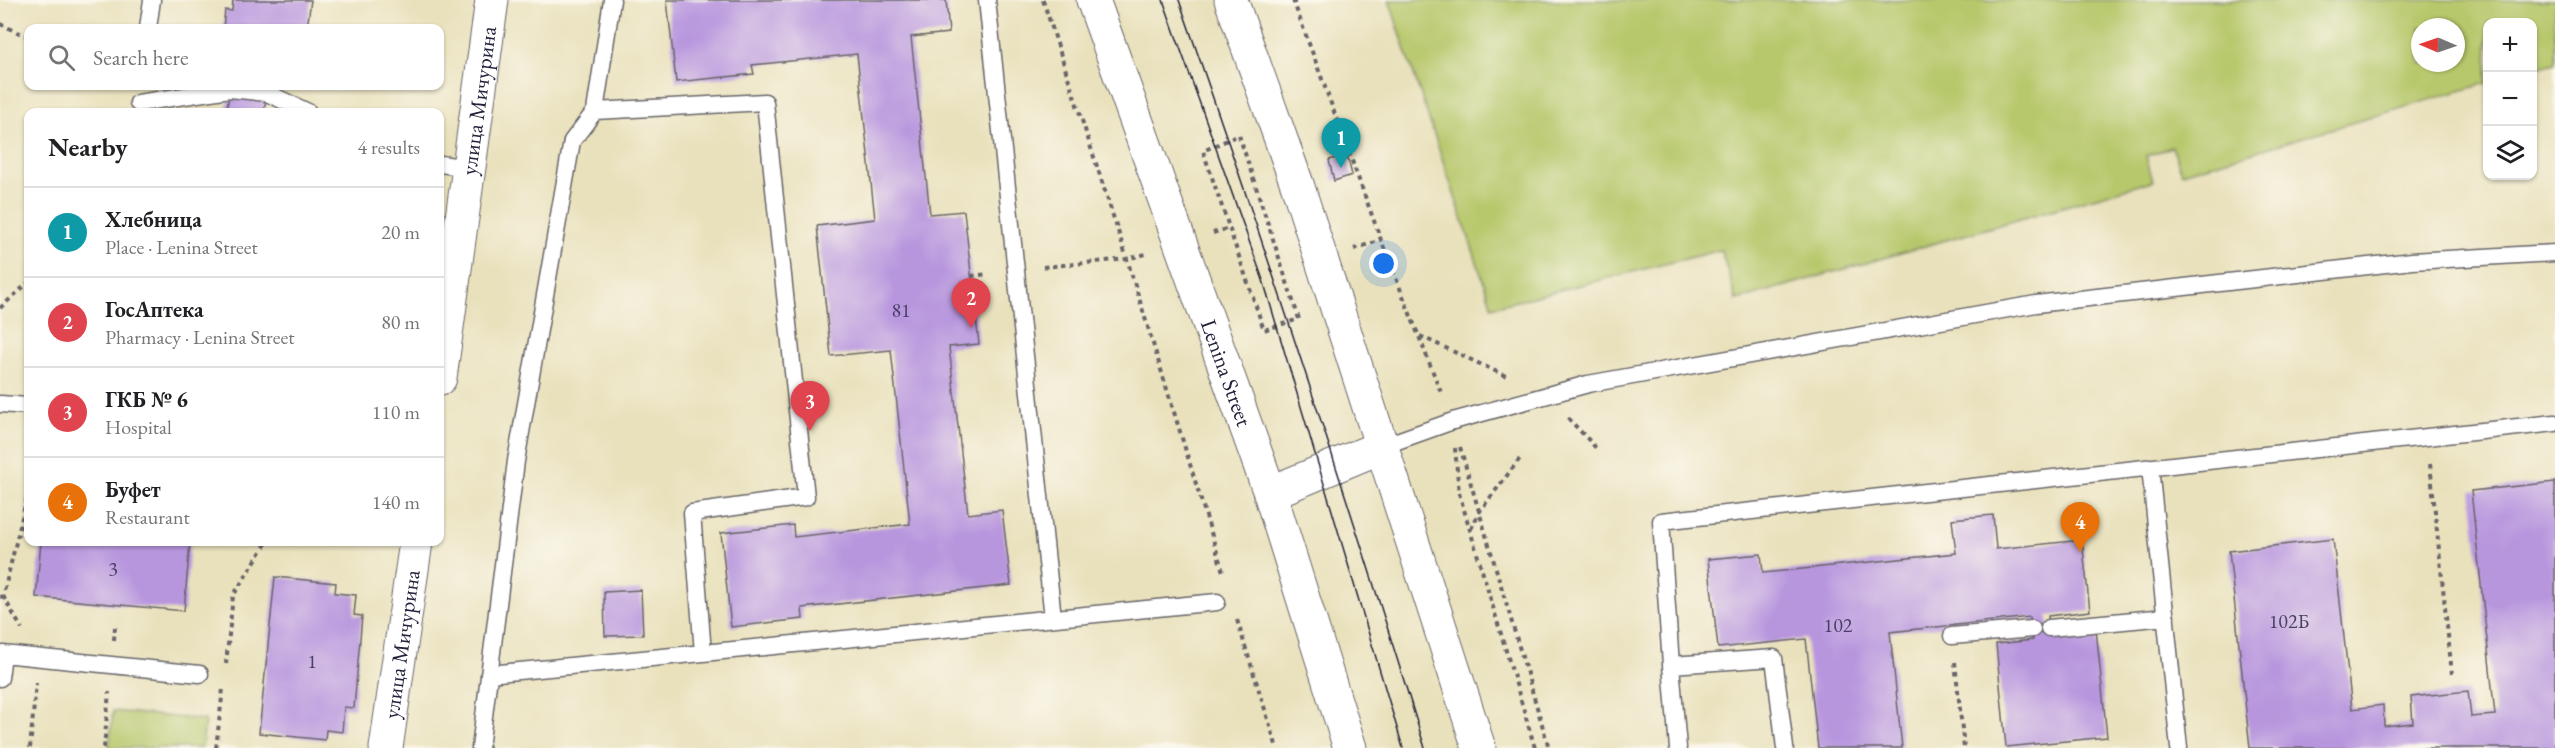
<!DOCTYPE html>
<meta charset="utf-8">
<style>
body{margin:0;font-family:"EB Garamond",serif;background:#f6f6f6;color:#202124}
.controls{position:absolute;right:18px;top:18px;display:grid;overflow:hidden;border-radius:12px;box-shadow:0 2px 4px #0004}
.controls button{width:54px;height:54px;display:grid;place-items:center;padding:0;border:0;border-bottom:2px solid #e0e0e0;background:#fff;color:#202124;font:30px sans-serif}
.compass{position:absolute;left:2411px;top:18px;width:54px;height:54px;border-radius:50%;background:#fff;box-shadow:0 2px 4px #0004;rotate:272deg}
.you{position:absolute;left:1384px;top:264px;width:21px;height:21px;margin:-15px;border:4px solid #fff;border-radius:50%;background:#1a73e8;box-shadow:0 0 0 9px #1a73e833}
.badge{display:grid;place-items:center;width:39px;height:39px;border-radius:50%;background:#111827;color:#fff;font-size:20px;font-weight:700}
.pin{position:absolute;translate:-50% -50px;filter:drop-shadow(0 2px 3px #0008)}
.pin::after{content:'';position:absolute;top:32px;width:21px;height:18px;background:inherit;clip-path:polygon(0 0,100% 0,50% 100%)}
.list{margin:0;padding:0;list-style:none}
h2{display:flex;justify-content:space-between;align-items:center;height:78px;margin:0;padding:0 24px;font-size:26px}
h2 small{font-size:20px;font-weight:400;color:#757577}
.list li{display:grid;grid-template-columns:39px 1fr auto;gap:18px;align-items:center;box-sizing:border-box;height:90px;padding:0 24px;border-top:2px solid #e0e0e0}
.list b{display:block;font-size:22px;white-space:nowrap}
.list p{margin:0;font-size:20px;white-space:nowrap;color:#757577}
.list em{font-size:20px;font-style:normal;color:#757577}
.icon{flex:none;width:33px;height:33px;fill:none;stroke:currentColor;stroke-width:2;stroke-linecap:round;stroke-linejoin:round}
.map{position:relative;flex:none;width:2555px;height:748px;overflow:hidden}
.search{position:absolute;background:#fff;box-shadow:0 2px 4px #0004;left:24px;top:24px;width:420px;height:66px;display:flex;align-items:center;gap:15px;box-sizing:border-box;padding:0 21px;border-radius:12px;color:#757577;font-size:22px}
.panel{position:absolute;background:#fff;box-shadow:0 2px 4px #0004;left:24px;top:108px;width:420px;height:438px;border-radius:12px}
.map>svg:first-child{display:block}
.green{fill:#b7c86c;stroke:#6c7554;stroke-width:1.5;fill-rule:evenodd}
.building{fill:#b896de}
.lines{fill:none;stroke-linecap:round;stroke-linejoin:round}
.service-casing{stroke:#686568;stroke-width:19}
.minor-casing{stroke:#686568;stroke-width:35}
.primary-casing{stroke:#686568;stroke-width:35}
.path{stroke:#686568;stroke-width:4;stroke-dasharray:4.5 4.5;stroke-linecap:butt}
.service{stroke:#fff;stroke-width:16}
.minor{stroke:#fff;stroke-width:33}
.primary{stroke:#fff;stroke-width:33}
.tram{stroke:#22223b;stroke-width:1.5}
.labels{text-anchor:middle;stroke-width:5;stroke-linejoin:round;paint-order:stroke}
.number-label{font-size:20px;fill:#483f64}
.street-label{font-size:22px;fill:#22223b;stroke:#fbf7ec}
</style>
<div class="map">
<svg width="2555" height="748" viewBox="0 0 2555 748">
<rect width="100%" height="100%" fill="#fbf7ec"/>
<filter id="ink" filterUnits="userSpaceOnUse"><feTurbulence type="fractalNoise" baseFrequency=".0167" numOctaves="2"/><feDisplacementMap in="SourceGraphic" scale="12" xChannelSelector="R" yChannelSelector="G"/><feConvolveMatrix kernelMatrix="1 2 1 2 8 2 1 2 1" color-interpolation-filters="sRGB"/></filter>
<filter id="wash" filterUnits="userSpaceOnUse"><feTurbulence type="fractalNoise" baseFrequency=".008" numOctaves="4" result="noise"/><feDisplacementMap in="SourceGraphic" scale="24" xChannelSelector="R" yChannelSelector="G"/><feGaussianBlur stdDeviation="1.35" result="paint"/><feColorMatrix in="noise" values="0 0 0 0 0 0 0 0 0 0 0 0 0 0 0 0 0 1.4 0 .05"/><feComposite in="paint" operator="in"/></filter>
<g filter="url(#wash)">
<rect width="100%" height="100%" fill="#e9e1bc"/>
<path class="green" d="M 1389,0 L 2555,0 L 2555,63 L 2533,69 L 2532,22 L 2488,22 L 2487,83 L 2182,173 L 2172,147 L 2146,156 L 2153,181 L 1736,300 L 1721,250 L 1492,307 ZM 2420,27 L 2456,27 L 2456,63 L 2420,63 Z
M 113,711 L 205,720 L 202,748 L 109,748 Z"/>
<g id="blocks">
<path class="building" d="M 233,0 L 311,0 L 307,28 L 223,28 L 225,10 L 232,11 Z
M 667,0 L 946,0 L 949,33 L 911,37 L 930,214 L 964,211 L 979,344 L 949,347 L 968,514 L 1002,510 L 1011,585 L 802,608 L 803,619 L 731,627 L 721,533 L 793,525 L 794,537 L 910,524 L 891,350 L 831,356 L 817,226 L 875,219 L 857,54 L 752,65 L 754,74 L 676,82 Z
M 231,86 L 268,86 L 264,112 L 226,112 Z
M 1347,155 L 1352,175 L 1334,181 L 1329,160 Z
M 2555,482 L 2555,748 L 2250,748 L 2229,551 L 2333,539 L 2352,709 L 2383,705 L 2384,726 L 2413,723 L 2411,697 L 2468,691 L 2471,717 L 2495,715 L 2471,491 Z
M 1993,515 L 1996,549 L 2082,540 L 2090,611 L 2048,616 L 2049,634 L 2096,629 L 2107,737 L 2006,747 L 1996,644 L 2033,640 L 2030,617 L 1890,632 L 1902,748 L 1818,748 L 1806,639 L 1718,648 L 1708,559 L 1761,554 L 1763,573 L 1956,553 L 1952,519 Z
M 41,542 L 190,542 L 184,611 L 36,597 Z
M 275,577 L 336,583 L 335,593 L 356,595 L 354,615 L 362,616 L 354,708 L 344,707 L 342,732 L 326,730 L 325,740 L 259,733 Z
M 641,590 L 643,635 L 605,636 L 604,592 Z"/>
</g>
</g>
<g filter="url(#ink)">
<use href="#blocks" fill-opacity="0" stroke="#686568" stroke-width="1.5"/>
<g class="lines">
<defs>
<path id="service" d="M 612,0 L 595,111 L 765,102 L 806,497 L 692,513 L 703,653 L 1217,602
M 987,0 L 1053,618
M 148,28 L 152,0
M 138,103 L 230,89 L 267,93 L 308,112
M 440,164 L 470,168
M 0,404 L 28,406
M 1383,446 L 1453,421 L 1588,384 L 2036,304 L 2412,261 L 2555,253
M 2150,467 L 2179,748
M 2049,628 L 2166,617
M 1952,636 L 2032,629
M 1671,665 L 1678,748
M 489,674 L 703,653
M 0,678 L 3,654 L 200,674
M 480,748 L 516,461 L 572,141 L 595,111
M 1785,748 L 1774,658 L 1671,665 L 1661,521 L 2555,423"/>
<g id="minor">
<path id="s1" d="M 440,378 L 492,0"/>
<path id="s2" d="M 386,748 L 416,542"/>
</g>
<g id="primary">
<path id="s3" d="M 1093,0 L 1270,493 L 1350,748"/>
<path d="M 1231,0 L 1297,184 L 1479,748"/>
<path d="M 1270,493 L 1383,446"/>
</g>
</defs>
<use href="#service" class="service-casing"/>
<use href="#minor" class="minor-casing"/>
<use href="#primary" class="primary-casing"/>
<path class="path" d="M 1043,0 L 1127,259 L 1224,575
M 1293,0 L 1381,240 L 1442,395
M 0,24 L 28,37
M 1239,135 L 1299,319 L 1264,330 L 1203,151 Z
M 1213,233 L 1229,228
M 1354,249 L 1381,240
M 1043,267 L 1127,259 L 1146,254
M 971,276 L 988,274
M 0,308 L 28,283
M 1420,336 L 1508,377
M 1568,418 L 1598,450
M 1460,447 L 1549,748
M 1455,448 L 1459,493 L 1535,748
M 2430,464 L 2452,674
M 1471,529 L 1480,511 L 1521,457
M 3,596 L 22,629
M 0,597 L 3,596 L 28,493
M 1237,620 L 1277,748
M 114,640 L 115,627
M 1955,662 L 1964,748
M 226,664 L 233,596 L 267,542
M 30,748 L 36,683
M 104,748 L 109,692
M 216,748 L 223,689"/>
<use href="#service" class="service"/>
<use href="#minor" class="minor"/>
<use href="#primary" class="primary"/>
<path class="tram" d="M 1163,0 L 1263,280 L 1403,748
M 1179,0 C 1266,248 1347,497 1425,748"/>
</g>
</g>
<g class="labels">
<g class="number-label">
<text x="901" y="317">81</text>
<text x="113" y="576">3</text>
<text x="2289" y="628">102Б</text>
<text x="1838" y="632">102</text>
<text x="312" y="668">1</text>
</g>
<g class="street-label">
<text dy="8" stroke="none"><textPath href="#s1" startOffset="280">улица Мичурина</textPath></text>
<text dy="8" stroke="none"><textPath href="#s3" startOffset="396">Lenina Street</textPath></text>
<text dy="8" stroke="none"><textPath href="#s2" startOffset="105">улица Мичурина</textPath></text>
</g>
</g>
</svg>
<div class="controls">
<button>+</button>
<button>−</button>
<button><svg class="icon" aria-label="layers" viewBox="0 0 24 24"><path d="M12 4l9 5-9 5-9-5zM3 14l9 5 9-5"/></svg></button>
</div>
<svg class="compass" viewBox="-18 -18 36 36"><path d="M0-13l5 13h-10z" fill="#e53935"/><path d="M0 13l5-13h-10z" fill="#757577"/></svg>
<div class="you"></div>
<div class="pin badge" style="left:1341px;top:168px;background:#0f9aa8">1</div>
<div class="pin badge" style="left:971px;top:328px;background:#e0444e">2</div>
<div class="pin badge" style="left:810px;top:431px;background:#e0444e">3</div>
<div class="pin badge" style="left:2080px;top:552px;background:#e8710a">4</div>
<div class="search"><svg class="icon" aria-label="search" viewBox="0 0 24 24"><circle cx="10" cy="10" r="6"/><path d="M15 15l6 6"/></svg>Search here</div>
<section class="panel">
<h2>Nearby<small>4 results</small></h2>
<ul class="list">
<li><span class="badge" style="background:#0f9aa8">1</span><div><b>Хлебница</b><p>Place · Lenina Street</p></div><em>20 m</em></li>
<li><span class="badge" style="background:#e0444e">2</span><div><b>ГосАптека</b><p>Pharmacy · Lenina Street</p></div><em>80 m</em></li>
<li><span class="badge" style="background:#e0444e">3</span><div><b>ГКБ № 6</b><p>Hospital</p></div><em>110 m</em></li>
<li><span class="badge" style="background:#e8710a">4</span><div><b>Буфет</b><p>Restaurant</p></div><em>140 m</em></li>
</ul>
</section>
</div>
